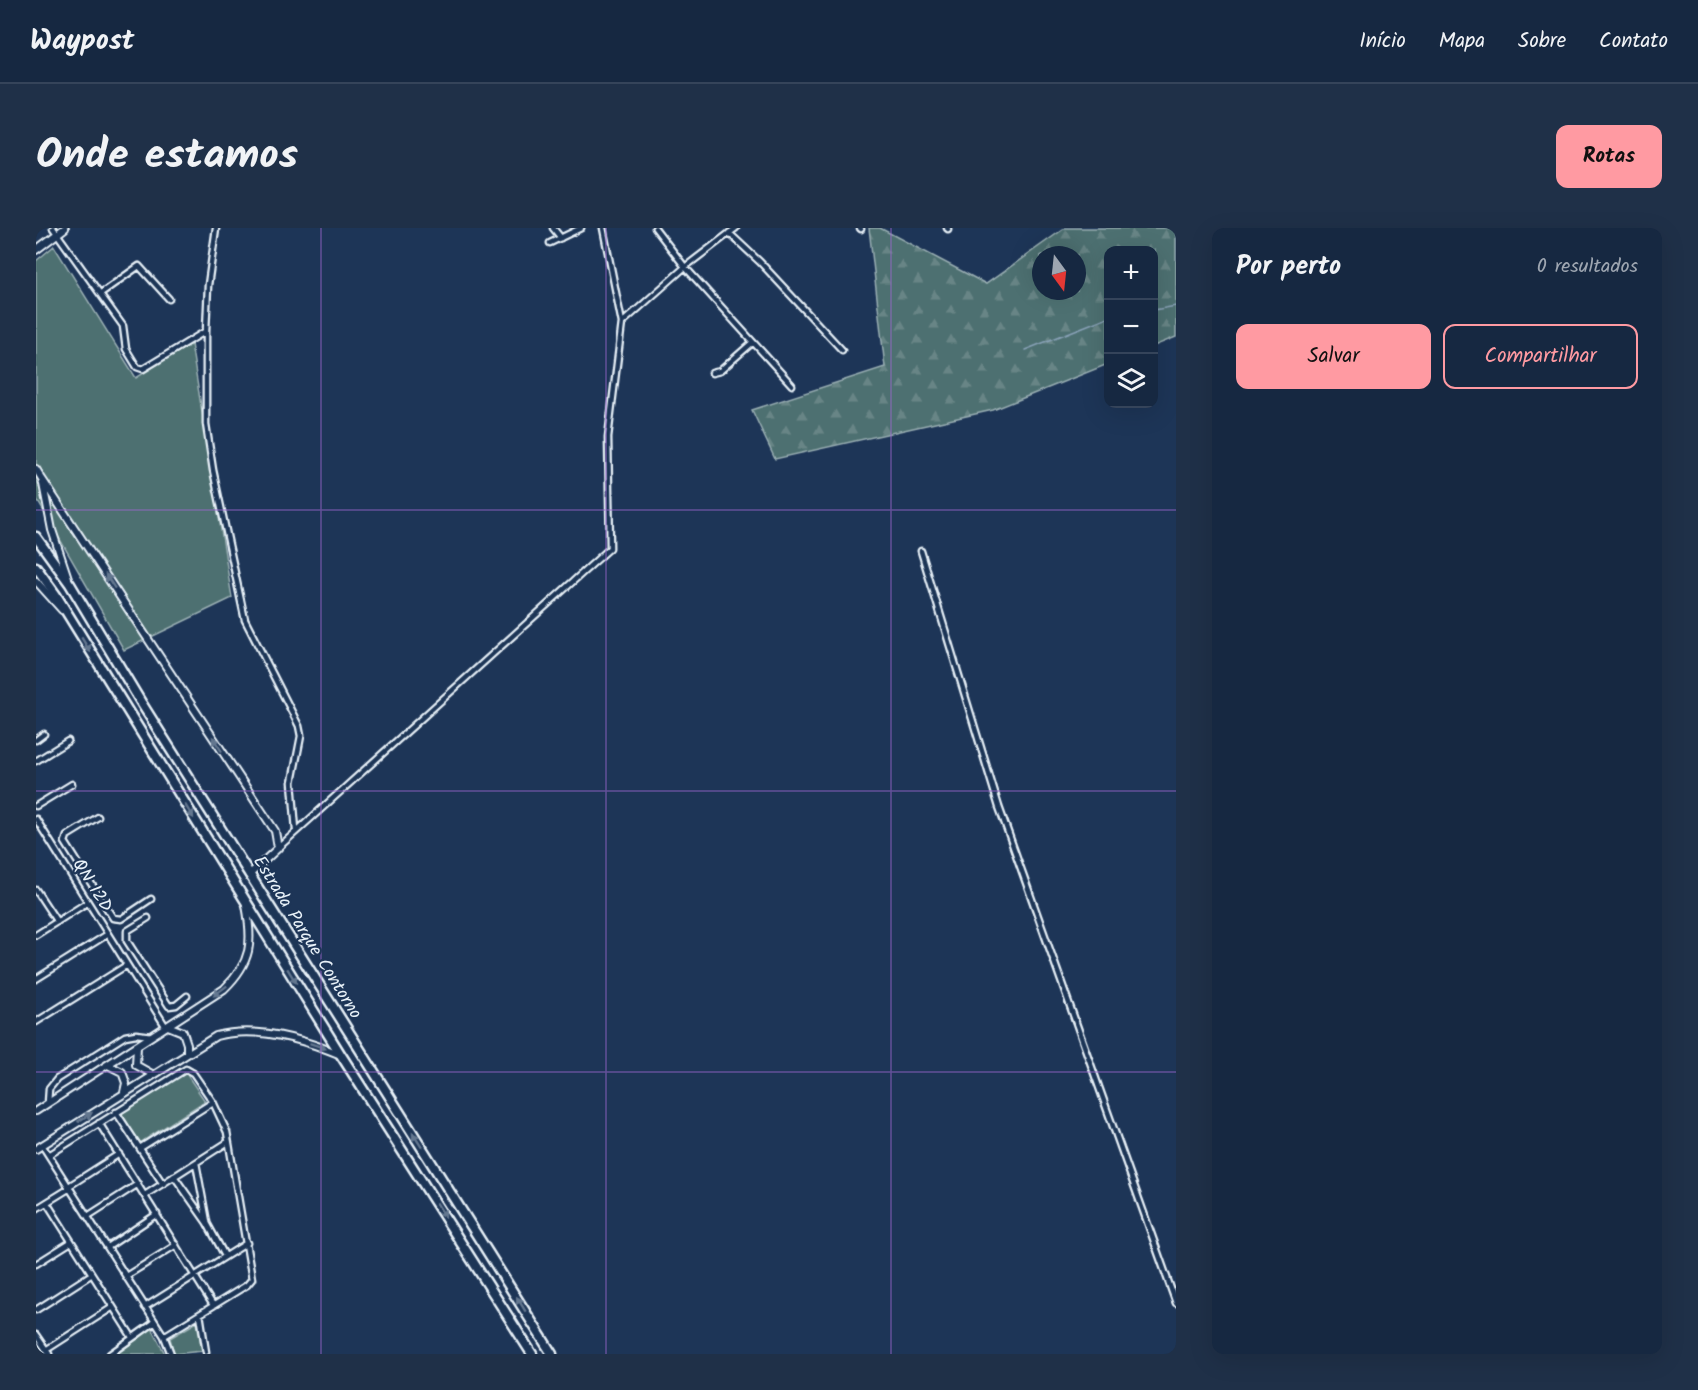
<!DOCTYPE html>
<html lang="pt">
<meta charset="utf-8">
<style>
body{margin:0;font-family:Kalam,sans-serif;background:#1f3048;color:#f1f3f6}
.controls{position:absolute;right:18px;top:18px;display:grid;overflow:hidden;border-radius:12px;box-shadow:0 6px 24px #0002}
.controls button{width:54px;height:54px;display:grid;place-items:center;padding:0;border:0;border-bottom:2px solid #35445a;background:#162841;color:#f1f3f6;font:30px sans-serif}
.compass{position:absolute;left:996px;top:18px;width:54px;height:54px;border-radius:50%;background:#162841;box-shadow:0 6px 24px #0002;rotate:165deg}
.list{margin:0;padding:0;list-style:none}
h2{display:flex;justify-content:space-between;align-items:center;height:78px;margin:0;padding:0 24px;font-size:26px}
h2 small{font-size:20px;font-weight:400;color:#9ea6b1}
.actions{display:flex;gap:12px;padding:18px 24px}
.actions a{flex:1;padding:14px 0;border:2px solid #ff9aa2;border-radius:12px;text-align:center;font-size:21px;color:#ff9aa2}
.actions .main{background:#ff9aa2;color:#111}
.icon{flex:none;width:33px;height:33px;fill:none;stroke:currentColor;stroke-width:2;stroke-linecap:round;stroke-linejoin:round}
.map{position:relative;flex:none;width:1140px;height:1126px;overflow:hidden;border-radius:12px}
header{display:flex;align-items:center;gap:36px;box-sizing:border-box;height:84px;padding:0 30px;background:#162841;border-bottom:2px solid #35445a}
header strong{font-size:28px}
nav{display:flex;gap:33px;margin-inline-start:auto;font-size:21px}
.intro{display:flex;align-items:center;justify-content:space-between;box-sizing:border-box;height:144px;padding:0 36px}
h1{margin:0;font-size:42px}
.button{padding:15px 27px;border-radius:12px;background:#ff9aa2;color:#111;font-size:21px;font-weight:700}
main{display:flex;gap:36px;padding:0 36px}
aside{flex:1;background:#162841;border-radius:12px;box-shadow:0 6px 24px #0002}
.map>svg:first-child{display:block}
.forest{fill:url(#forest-firs);stroke:#9bb0b4;stroke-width:1.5;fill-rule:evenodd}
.green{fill:#4e7071;stroke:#9bb0b4;stroke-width:1.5}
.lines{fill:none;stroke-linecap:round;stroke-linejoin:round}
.stream{stroke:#89a2b8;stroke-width:1.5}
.street-casing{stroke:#e8f1f8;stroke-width:9}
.secondary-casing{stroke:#e8f1f8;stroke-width:10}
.highway-casing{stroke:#e8f1f8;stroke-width:13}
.street{stroke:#1d3557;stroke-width:4.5}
.secondary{stroke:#1d3557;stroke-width:6}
.highway{stroke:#1d3557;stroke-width:8}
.oneway{fill:#64778f}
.grid{fill:none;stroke:#9c67d0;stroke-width:1.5;stroke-opacity:0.55}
.labels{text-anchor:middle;stroke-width:4.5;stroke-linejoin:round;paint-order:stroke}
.street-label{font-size:18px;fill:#e8f1f8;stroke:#1d3557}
</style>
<header>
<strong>Waypost</strong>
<nav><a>Início</a><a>Mapa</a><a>Sobre</a><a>Contato</a></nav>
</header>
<div class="intro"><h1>Onde estamos</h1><a class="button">Rotas</a></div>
<main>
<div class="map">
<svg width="1140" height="1126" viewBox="0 0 1140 1126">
<defs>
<pattern id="forest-firs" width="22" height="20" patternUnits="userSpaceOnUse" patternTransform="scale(1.5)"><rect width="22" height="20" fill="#4e7071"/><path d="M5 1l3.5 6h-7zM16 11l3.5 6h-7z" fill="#688586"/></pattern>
</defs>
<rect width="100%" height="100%" fill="#1d3557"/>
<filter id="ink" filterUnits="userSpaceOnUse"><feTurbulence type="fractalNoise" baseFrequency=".0167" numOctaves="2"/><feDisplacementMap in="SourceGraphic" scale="12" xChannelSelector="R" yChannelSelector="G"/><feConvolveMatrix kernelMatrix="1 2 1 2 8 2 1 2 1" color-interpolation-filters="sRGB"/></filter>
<g filter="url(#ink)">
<path class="forest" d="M 833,0 L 844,0 L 950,56 L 1029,0 L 1140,0 L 1140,109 L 1118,118 L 1118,22 L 1072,22 L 1072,136 L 957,182 L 739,231 L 716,182 L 849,139 ZM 1005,27 L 1041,27 L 1041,63 L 1005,63 Z"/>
<path class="green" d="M 18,18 L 100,150 L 155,116 L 196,370 L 88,422 L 0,270 L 0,33 Z
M 149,844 L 169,873 L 104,915 L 85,885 Z
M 161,1094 L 166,1123 L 138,1126 L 134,1110 Z
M 116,1100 L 129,1126 L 81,1126 Z"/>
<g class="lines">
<path class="stream" d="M 1118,82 L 1140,78
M 989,122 L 1072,89"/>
<defs>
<path id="street" d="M 17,0 L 87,98 L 90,121 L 101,139 L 107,141 L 170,103
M 180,0 L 172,57 L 170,103 L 170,196 L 177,242 L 209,392 L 263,498 L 265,508 L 256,554 L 260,602
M 517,0 L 525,10
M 619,0 L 649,39 L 756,157
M 824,0 L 825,1
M 911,0 L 912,1
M 693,5 L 724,34 L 806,122
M 514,15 L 545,0
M 65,65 L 103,38 L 133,71
M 586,95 L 649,39 L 700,0
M 676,145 L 684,143 L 717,114
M 885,323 L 963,579 L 1140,1075
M 0,512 L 8,506
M 0,533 L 32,513
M 0,578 L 36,556
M 62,589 L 31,608 L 29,614 L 77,690 L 85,691 L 115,671
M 0,591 L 130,799
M 242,620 L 574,320 L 572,209 L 586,95 L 567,0
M 0,662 L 21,694
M 112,690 L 91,703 L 91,713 L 133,778 L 140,777 L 151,768
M 0,707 L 52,674
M 0,751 L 72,706
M 0,794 L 91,737
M 12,875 L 13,861 L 21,851 L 89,808 L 100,806 L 116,808
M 80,884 L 127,956
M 63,895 L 177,1077
M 6,917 L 128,1108 L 135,1126
M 104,920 L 177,874
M 13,927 L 150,841 L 157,845 L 177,874 L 191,904 L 216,1051 L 211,1057 L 128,1108
M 160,935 L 171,994
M 138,948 L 171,995 L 189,1028
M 33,958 L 83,926
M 109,967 L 192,914
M 11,975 L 96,1109
M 0,981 L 34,960
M 52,988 L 102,956
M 72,1019 L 121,986
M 0,1036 L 35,1014
M 90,1048 L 140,1017
M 109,1079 L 211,1015
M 0,1082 L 56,1046
M 164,1086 L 170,1124
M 0,1107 L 13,1126
M 10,1122 L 77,1079
M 74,1126 L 119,1094"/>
<path id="secondary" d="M 0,22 L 29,0
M 0,241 L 6,251 L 16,302 L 32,350
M 6,251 L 239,603 L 242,620 L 213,647
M 0,353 L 26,382
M 132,798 L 147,804 L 151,816 L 151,825
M 101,818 L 100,837 L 116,846
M 72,837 L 86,844 L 90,855 L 88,864
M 0,883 L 188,761 C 216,734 217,714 210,677
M 0,921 L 180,808 C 221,797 267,811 305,827"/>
<path id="highway" d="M 0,309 L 34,356 L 106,476 L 516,1126
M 0,339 L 20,367 L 305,827 L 496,1126"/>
</defs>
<use href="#street" class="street-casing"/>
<use href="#secondary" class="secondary-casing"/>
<use href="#highway" class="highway-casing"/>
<use href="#street" class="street"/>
<use href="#secondary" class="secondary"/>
<use href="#highway" class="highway"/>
</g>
<defs><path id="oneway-solid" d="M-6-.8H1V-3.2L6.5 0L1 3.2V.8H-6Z" transform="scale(1.5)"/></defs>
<g class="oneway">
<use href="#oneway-solid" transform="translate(74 353) rotate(-123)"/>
<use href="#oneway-solid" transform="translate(50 417) rotate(59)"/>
<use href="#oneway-solid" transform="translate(181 516) rotate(-123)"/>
<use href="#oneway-solid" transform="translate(153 583) rotate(58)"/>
<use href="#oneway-solid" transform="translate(256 748) rotate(58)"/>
<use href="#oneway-solid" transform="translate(184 763) rotate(143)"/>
<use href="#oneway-solid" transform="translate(282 818) rotate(19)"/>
<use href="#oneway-solid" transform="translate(49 889) rotate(-33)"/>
<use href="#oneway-solid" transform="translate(381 912) rotate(-123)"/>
<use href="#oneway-solid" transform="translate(405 982) rotate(58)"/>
<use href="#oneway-solid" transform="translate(485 1076) rotate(-121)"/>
</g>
</g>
<path class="grid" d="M 285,0 L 285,1126M 570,0 L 570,1126M 855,0 L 855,1126M 0,282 L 1140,282M 0,563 L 1140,563M 0,844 L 1140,844"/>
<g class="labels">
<g class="street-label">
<text transform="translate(57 657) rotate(58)" y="6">QN 12D</text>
<text transform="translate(272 709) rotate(58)" y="6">Estrada Parque Contorno</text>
</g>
</g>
</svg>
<div class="controls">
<button>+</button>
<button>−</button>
<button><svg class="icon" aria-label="layers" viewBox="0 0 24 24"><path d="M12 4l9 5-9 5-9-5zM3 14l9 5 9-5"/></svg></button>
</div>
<svg class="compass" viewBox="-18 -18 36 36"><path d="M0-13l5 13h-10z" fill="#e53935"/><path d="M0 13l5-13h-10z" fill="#9ea6b1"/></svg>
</div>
<aside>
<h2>Por perto<small>0 resultados</small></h2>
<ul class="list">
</ul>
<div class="actions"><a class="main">Salvar</a><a>Compartilhar</a></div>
</aside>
</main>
